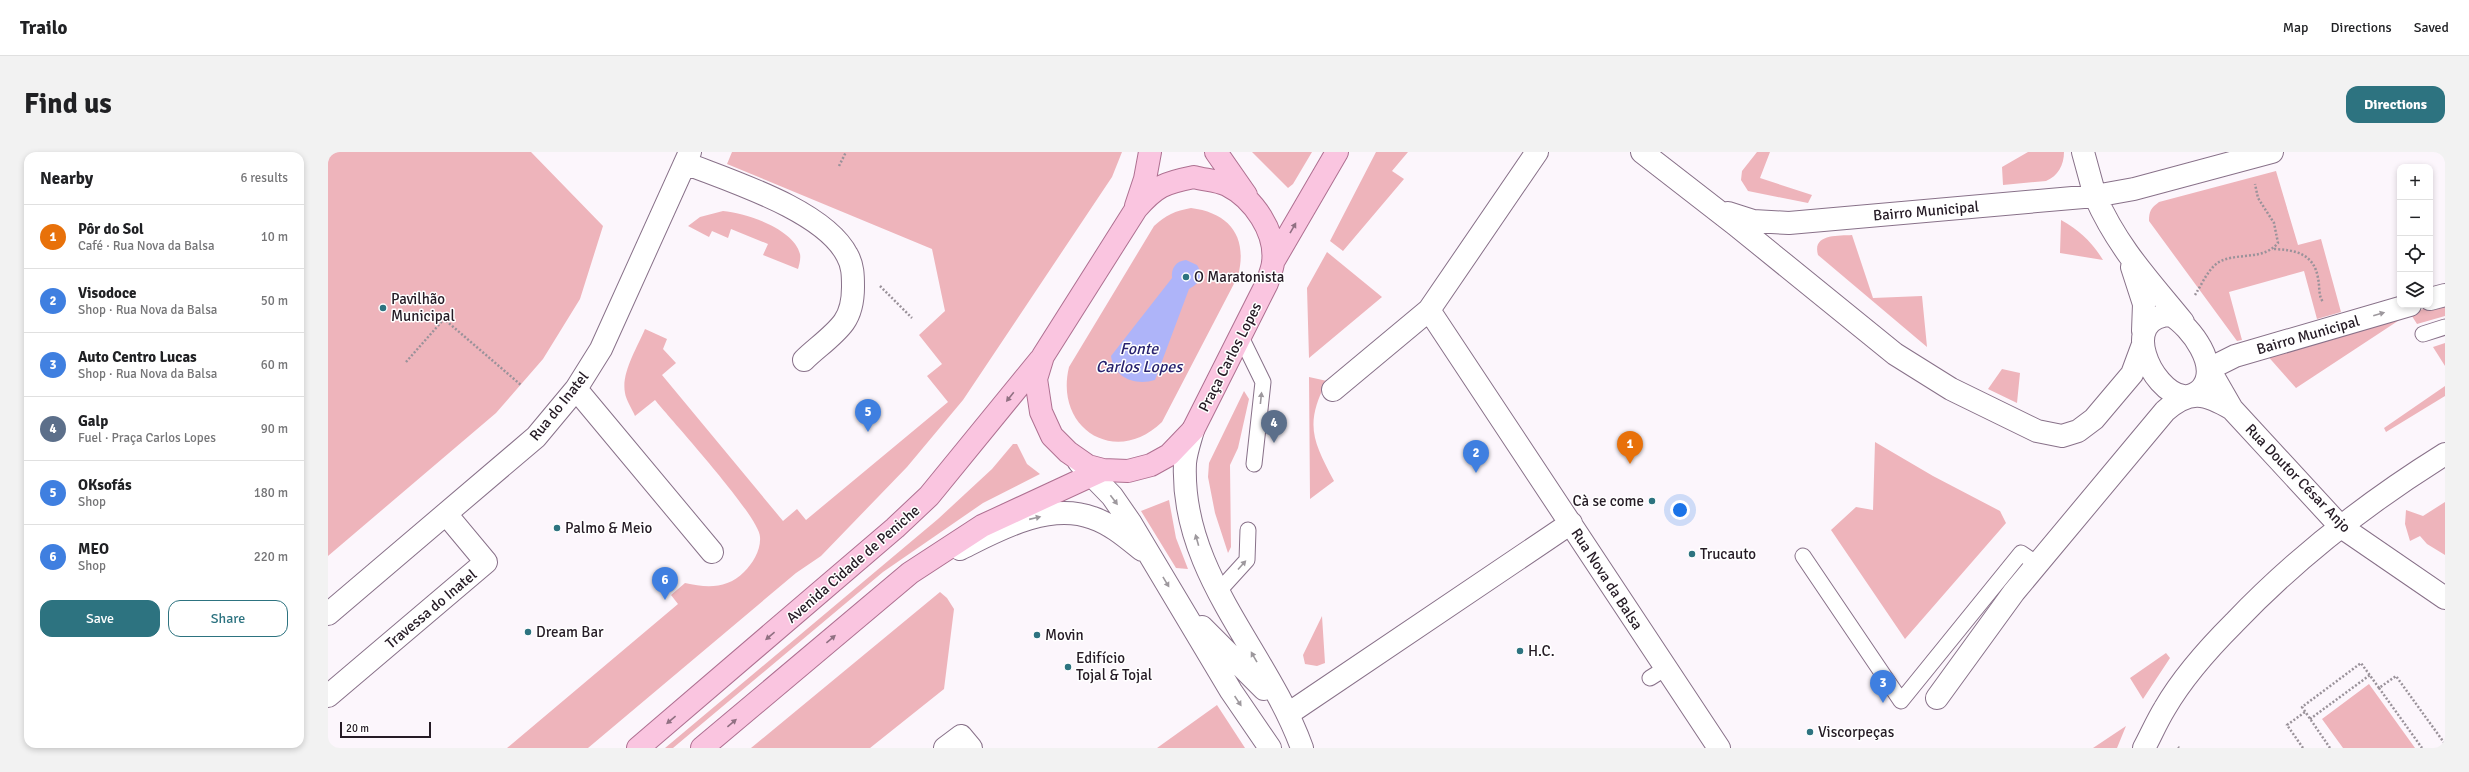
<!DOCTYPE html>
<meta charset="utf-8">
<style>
body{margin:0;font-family:Signika,sans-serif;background:#f2f2f2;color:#202124}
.controls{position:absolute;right:12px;top:12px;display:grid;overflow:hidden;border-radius:8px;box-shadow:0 2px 6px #0003}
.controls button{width:36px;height:36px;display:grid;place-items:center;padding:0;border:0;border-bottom:1px solid #e0e0e0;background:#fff;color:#202124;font:20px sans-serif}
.scale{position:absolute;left:12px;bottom:10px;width:91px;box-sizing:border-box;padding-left:4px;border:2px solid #251b25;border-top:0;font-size:11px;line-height:14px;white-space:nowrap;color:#251b25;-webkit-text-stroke:3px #fff;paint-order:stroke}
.you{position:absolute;left:1352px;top:358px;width:14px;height:14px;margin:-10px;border:3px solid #fff;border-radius:50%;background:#1a73e8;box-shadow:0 0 0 6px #1a73e833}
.badge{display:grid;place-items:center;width:26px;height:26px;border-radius:50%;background:#2d7380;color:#fff;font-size:13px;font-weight:700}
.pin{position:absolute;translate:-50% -33px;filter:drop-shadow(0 1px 2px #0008)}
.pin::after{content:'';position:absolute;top:21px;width:14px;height:12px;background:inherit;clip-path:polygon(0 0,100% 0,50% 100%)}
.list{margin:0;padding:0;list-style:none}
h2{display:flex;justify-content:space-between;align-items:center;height:52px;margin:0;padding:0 16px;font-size:17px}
h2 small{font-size:13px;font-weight:400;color:#757577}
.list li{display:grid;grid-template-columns:26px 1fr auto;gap:12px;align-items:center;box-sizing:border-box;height:64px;padding:0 16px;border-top:1px solid #e0e0e0}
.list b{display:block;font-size:15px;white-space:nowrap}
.list p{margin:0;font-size:13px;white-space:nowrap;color:#757577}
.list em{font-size:13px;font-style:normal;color:#757577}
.actions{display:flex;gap:8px;padding:12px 16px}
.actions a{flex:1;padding:9px 0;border:1px solid #2d7380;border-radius:12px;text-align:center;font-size:14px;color:#2d7380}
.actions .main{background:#2d7380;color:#fff}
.icon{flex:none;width:22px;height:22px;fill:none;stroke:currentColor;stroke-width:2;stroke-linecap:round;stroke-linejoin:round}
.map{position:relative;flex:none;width:2117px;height:596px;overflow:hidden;border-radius:12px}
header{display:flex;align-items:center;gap:24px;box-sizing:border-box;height:56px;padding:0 20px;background:#fff;border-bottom:1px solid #e0e0e0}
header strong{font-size:19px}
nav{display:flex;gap:22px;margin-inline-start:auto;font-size:14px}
.intro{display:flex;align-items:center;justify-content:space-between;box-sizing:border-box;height:96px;padding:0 24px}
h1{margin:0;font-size:28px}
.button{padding:10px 18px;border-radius:12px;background:#2d7380;color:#fff;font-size:14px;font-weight:700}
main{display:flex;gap:24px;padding:0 24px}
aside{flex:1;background:#fff;border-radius:12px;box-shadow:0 2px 6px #0003}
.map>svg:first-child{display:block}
.green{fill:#eeb4bb}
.water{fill:#aeb4f9}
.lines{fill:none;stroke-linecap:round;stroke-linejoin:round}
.service-casing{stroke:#887189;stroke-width:17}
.minor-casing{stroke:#887189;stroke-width:24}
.secondary-casing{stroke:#887189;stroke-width:24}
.primary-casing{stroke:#ae7091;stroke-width:24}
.path{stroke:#9a929a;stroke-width:2.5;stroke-dasharray:2 2;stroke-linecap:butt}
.service{stroke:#fff;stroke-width:15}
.minor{stroke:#fff;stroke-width:22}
.secondary{stroke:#fff;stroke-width:22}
.primary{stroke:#fac5e0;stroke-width:22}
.oneway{fill:#907082}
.oneway2{fill:#9d989d}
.poi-dot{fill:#2d7380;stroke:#fff;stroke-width:1.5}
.labels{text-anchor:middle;stroke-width:3;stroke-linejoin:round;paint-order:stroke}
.street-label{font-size:15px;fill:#251b25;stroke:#fff}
.poi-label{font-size:15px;fill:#251b25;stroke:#fff;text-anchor:start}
.water-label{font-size:16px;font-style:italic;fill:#28226f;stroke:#fff}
</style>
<header>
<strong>Trailo</strong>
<nav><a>Map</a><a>Directions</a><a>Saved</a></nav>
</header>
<div class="intro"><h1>Find us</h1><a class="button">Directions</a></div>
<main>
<aside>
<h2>Nearby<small>6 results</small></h2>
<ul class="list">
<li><span class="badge" style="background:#e8710a">1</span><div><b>Pôr do Sol</b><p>Café · Rua Nova da Balsa</p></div><em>10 m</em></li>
<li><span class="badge" style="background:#3f7fe0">2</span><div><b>Visodoce</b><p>Shop · Rua Nova da Balsa</p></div><em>50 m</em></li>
<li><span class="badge" style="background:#3f7fe0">3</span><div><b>Auto Centro Lucas</b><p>Shop · Rua Nova da Balsa</p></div><em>60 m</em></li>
<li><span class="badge" style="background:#5c6f8a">4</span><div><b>Galp</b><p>Fuel · Praça Carlos Lopes</p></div><em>90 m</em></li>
<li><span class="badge" style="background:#3f7fe0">5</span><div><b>OKsofás</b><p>Shop</p></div><em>180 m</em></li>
<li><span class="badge" style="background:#3f7fe0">6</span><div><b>MEO</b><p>Shop</p></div><em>220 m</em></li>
</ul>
<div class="actions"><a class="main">Save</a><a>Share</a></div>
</aside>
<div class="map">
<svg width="2117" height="596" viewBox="0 0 2117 596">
<rect width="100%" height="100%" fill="#fcf6fc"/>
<path class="green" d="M 0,0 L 203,0 L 275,74 L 252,147 L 215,207 L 168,261 L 0,404 Z
M 404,0 L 794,0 L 784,25 L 635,248 L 579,315 L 493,404 L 468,421 L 260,596 L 179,596 L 350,452 L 343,443 L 357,431 C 379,436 399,437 416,420 C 425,411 433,398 432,385 C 432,365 344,269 327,248 L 307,264 C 304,257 298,248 297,241 C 293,221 309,196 317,177 L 339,187 L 335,197 L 348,211 L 334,223 L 455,369 L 469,357 L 478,368 L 620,250 L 599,224 L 614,212 L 591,183 L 617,159 L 604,97 L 399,12 Z
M 924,0 L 984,0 L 965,32 L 960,36 Z
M 1048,0 L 1080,0 L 1064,19 L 1076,27 L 1015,99 L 1002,89 Z
M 1429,0 L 1442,0 L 1432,26 L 1484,43 L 1480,51 L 1420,39 L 1413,28 L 1414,19 Z
M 1700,0 L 1736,0 C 1736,13 1730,24 1718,29 L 1675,33 L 1674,15 Z
M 1948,19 L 1970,93 L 1993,87 L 2013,160 L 1989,167 L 1976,119 L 1901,140 L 1914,188 L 1909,189 L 1821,69 C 1821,59 1823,56 1831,50 Z
M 863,56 C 902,61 920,85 910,124 L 834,270 C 788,315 726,277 741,215 L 826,74 C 838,63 847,59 863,56 Z
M 395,59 C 418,61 466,77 472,102 C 473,107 471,113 470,117 L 435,103 L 440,92 L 403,77 L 400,86 L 384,79 L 381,85 L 360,74 L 372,65 Z
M 1733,68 C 1751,78 1764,90 1775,108 L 1732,101 Z
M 1524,83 L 1545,146 L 1594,144 L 1599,195 L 1490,103 C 1484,82 1509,84 1524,83 Z
M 999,100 L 1054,145 L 981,206 L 979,136 Z
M 2117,151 L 2117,164 L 2089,172 L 2082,161 L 1968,236 L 1937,201 Z
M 2117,191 L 2117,214 L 2105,195 Z
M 1674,217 L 1692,221 L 1689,251 L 1660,237 Z
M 981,225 L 999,229 C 976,272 985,289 1006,329 L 982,347 Z
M 2117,234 L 2117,244 L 2058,280 L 2056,276 Z
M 916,239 L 921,247 L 910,296 L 902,313 L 903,395 L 900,401 L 887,361 L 880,325 L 881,311 Z
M 1547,290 L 1605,324 L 1672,359 L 1678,371 L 1577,487 L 1503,378 L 1528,355 L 1545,358 Z
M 685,292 L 689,292 L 699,312 L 712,322 L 655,351 L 555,420 L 345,596 L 337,596 L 610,367 L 664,317 Z
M 841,348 L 848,386 L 860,417 L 848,416 L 813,359 Z
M 2117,350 L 2117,403 L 2099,392 L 2092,384 L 2082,389 L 2077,372 L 2078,358 L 2095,364 Z
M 612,440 L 619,446 L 626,457 L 616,537 L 542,596 L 423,596 Z
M 994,464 L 997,511 L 989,514 L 977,512 L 975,503 Z
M 1838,501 L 1842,506 L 1815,547 L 1802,526 Z
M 2041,532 L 2087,596 L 2015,596 L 1994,567 Z
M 889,553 L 917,596 L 829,596 Z
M 1798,574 L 1789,596 L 1765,596 Z"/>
<path class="water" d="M 858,108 L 869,113 C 876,124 872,131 861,137 L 827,228 C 807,234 786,226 783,204 L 844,126 C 843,116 848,109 858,108 Z"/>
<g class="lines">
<defs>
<path id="service" d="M 2095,182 L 2117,175
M 912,183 L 935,230 L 926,312
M 1475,404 L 1573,549 L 1693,401 L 1709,412
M 889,441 L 919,408 L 920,378
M 1322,526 L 1338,516"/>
<path id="minor" d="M 1314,0 L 1408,73 L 1567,202 L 1623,237 L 1709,279 L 1734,284 L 1750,279 L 1766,267 L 1804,222 L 1814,195
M 357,11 C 402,29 496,58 519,103 C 525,113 525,124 525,135 C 525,147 523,160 516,170 C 506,184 488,196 476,208
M 1400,61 L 1425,69 L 1461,71 L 1767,44 L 1755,0
M 1804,115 L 1816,152 L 1815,179
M 2102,147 L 2117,143
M 2082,153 L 1907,204 L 1881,217 L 1904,257 L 2012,374 L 2117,446
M 1101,158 L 1391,596
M 1843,163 C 1863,175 1892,214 1874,236 C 1870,241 1862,245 1855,244 C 1823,239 1790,165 1843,163 Z
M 1855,170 C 1820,127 1790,96 1767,44 L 1806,37 L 1944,0
M 248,237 L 384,400
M 1005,238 L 1101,158 L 1209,0
M 0,462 L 208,285 L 248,237 L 273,197 L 362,0
M 0,544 L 158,410 L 118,362
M 1609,546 L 1686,440 L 1837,259 C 1862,237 1877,241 1904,257
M 960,562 L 1243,371
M 617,596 L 633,584 L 643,596
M 1816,596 C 1823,583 1829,569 1837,556 C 1855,525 1881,496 1906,471 C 1969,405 2040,350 2117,302"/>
<path id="secondary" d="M 865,278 C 862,289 858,300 857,311 C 852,421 939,499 974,596
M 751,310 L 784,344 L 802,370 L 903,539 L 942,596
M 632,397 C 670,378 721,349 765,366 C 783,372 799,386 814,398
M 874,475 L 936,537"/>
<path id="primary" d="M 888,0 L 918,43
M 866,25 C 876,28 889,28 899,33 C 925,46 949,80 945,111 C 944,118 941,125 939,131 L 865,278 L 841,303 L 823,313 L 800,319 L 775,318 L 760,314 L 740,300 L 724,284 L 713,260 L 708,227 L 715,204 L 808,57 C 828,34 836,31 866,25 Z
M 808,54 L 817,27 L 822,0
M 945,110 L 1009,0
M 310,596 L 567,376 L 601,344 L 712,208
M 374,596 L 582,421 L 654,374 L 775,318"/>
</defs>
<use href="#service" class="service-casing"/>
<use href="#minor" class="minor-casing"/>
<use href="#secondary" class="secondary-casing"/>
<use href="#primary" class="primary-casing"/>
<path class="path" d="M 511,14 L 518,0
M 1946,97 C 1968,98 1986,102 1990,126 C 1992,135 1990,143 1995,150
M 552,134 L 584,166
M 1867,143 C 1874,132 1880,117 1891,110 C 1909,100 1935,109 1950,91 L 1946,71 L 1930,46 L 1927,32
M 78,210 L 116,167 L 193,233
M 2051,536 L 2094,596
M 1982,567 L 2042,523
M 1850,595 L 1851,596
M 1975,596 L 1959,573 L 1977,560
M 2002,596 L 1974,555 L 2033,511 L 2051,536 L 2068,524 L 2117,592"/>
<use href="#service" class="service"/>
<use href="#minor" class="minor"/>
<use href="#secondary" class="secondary"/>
<use href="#primary" class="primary"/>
</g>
<defs><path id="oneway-solid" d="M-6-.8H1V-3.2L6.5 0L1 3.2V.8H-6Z"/></defs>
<g class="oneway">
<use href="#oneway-solid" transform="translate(965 76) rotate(-60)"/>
<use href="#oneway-solid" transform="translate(682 245) rotate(129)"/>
<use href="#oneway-solid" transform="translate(442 484) rotate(140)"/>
<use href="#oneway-solid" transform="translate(503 487) rotate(-40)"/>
<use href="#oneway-solid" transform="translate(343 568) rotate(140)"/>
<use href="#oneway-solid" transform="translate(404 571) rotate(-40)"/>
</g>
<g class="oneway2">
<use href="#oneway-solid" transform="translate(2051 162) rotate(-16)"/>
<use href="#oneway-solid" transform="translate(933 246) rotate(-84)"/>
<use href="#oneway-solid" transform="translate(786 348) rotate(53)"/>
<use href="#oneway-solid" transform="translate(707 366) rotate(-13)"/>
<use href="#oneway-solid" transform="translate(869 388) rotate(-106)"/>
<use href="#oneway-solid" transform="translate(914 413) rotate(-48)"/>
<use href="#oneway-solid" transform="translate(838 430) rotate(59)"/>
<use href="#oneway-solid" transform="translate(926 505) rotate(-120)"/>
<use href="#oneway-solid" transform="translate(910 549) rotate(56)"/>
</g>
<g class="poi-dot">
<circle cx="858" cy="125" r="4"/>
<circle cx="55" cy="156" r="4"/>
<circle cx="1324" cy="349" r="4"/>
<circle cx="229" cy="376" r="4"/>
<circle cx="1364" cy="402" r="4"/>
<circle cx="200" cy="480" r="4"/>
<circle cx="709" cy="483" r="4"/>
<circle cx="1192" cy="499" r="4"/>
<circle cx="740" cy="515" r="4"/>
<circle cx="1482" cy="580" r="4"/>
</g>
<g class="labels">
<g class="street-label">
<text transform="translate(1598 59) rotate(-5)" y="5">Bairro Municipal</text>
<text transform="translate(1980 183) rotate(-16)" y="5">Bairro Municipal</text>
<text transform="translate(902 205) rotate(-63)" y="5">Praça Carlos Lopes</text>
<text transform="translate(231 254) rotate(-51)" y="5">Rua do Inatel</text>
<text transform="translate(1970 326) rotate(46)" y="5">Rua Doutor César Anjo</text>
<text transform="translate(525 412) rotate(-41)" y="5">Avenida Cidade de Peniche</text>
<text transform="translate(1279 427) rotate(57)" y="5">Rua Nova da Balsa</text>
<text transform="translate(103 457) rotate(-40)" y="5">Travessa do Inatel</text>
</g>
<g class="poi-label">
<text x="866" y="130">O Maratonista</text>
<text x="63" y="152">Pavilhão<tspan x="63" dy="17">Municipal</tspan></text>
<text x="1316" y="354" text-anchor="end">Cà se come</text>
<text x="237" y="381">Palmo &amp; Meio</text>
<text x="1372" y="407">Trucauto</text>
<text x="208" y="485">Dream Bar</text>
<text x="717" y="488">Movin</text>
<text x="1200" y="504">H.C.</text>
<text x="748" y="511">Edifício<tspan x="748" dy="17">Tojal &amp; Tojal</tspan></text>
<text x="1490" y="585">Viscorpeças</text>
</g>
<g class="water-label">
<text x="811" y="202">Fonte<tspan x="811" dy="18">Carlos Lopes</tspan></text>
</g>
</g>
</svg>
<div class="controls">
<button>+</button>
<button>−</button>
<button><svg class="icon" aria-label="locate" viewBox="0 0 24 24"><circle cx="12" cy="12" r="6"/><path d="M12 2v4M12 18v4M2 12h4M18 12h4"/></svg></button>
<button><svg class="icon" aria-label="layers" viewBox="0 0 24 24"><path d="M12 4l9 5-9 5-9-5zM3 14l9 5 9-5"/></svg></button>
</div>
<div class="scale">20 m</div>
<div class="you"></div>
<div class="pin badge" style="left:1302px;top:312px;background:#e8710a">1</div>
<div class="pin badge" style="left:1148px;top:321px;background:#3f7fe0">2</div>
<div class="pin badge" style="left:1555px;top:551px;background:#3f7fe0">3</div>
<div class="pin badge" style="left:946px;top:291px;background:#5c6f8a">4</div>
<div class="pin badge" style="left:540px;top:280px;background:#3f7fe0">5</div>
<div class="pin badge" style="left:337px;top:448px;background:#3f7fe0">6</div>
</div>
</main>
